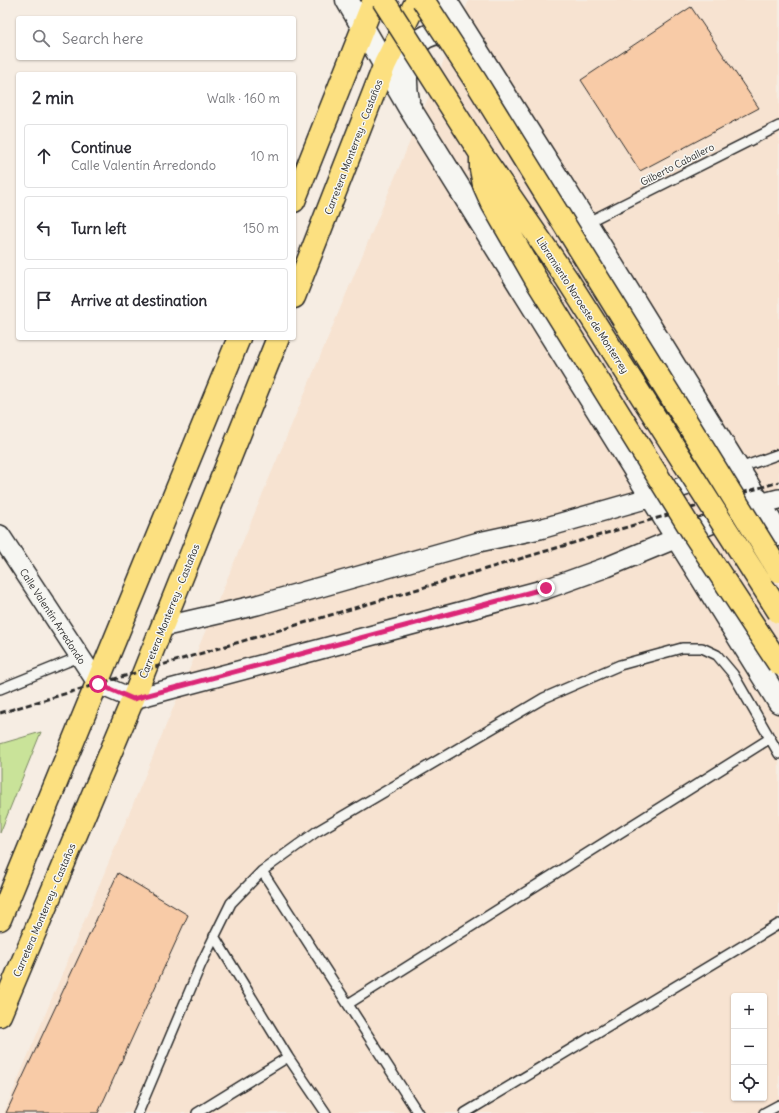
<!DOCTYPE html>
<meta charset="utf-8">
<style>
body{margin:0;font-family:Delius,sans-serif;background:#f2f2f3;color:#2b2b33}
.controls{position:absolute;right:12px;bottom:12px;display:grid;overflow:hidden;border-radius:4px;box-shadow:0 1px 3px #0004}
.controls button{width:36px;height:36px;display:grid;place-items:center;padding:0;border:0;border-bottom:1px solid #e1e1e2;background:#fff;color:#2b2b33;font:20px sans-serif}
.stop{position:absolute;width:12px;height:12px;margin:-9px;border:3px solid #db2777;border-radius:50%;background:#fff}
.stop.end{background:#db2777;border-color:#fff;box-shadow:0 1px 4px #0008}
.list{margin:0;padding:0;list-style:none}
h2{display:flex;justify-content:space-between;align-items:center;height:52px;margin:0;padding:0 16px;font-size:17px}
h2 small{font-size:13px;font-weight:400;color:#7c7c81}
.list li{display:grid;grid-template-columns:26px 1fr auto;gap:12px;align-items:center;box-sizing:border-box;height:64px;margin:0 8px 8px;padding:0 8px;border:1px solid #e1e1e2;border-radius:4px}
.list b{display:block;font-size:15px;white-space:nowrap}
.list p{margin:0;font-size:13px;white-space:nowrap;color:#7c7c81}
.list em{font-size:13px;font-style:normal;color:#7c7c81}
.icon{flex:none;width:22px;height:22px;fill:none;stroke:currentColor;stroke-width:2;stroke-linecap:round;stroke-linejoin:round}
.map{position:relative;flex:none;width:779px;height:1113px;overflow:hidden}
.search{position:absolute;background:#fff;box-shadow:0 1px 3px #0004;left:16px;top:16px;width:280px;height:44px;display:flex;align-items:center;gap:10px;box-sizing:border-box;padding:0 14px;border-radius:4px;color:#7c7c81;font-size:15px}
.panel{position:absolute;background:#fff;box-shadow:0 1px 3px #0004;left:16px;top:72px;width:280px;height:268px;border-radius:4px}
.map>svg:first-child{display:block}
.built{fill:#f7e3d1;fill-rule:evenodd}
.green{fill:#c9e399;stroke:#7a8762}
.building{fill:#f8cba7;stroke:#2b2b2b}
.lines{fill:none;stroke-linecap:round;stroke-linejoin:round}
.service-casing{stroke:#2b2b2b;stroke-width:12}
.minor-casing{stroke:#2b2b2b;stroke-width:22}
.tertiary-casing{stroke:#2b2b2b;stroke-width:25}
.primary-casing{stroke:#2b2b2b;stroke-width:25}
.service{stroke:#f6f6f2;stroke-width:9}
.minor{stroke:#f6f6f2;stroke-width:19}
.tertiary{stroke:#f6f6f2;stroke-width:22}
.primary{stroke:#fce080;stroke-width:22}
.rail{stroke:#2b2b2b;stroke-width:3;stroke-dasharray:6 3;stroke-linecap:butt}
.trunk-bridge-casing{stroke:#2b2b2b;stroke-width:25;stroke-linecap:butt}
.trunk-bridge{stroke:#fce080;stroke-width:22}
.route{stroke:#db2777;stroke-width:5}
.labels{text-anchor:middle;stroke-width:3;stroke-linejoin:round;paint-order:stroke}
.street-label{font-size:10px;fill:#2b2b2b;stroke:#f6f6f2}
</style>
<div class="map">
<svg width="779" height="1113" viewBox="0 0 779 1113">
<rect width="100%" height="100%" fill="#f6ede3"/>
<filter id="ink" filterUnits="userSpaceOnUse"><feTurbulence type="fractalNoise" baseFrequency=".025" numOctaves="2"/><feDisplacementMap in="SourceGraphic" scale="8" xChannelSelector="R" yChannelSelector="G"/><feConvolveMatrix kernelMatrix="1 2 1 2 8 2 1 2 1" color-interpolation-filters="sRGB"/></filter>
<g filter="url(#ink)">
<path class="built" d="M 469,0 L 779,0 L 779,1113 L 4,1113 ZM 734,996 L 764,996 L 764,1098 L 734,1098 Z"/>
<path class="green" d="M 41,732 L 0,833 L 0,744 Z"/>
<path class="building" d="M 691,7 L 759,108 L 640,171 L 581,80 Z
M 118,873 L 188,915 L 98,1113 L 6,1113 Z"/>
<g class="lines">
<defs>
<path id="service" d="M 586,223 L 779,126
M 737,469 L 779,454
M 0,689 L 79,657
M 262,871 L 418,1113
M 214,936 L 288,1057 L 326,1113
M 348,1004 L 769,739
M 138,1113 L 201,964 L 231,903 L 262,871 L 316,832 L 544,698 L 620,665 L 682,648 L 702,648 L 717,655 L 733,674 L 779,754
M 197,1113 L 288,1057
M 465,1113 L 779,924
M 764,1113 L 779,1105"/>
<path id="minor" d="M 0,535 L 98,684 L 133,699 L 546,589 L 607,567 L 759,504 L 779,499
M 162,627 L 257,605 L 479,542 L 540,529 L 652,497 L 733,470"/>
<path id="tertiary" d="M 347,0 L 409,107 L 779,702
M 445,0 L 586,223 L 779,535
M 408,100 C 400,62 415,20 461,37"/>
<path id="primary" d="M 294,201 L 374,0
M 294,297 L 385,64 L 417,0
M 0,919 L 239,338
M 0,1015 L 133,699 L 278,338"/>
</defs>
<use href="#service" class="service-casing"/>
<use href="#minor" class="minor-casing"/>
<use href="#tertiary" class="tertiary-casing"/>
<use href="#primary" class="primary-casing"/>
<use href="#service" class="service"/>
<use href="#minor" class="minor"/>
<use href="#tertiary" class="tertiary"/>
<use href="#primary" class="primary"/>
<path class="rail" d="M 0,713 L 779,482"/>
<defs>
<path id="trunk-bridge" d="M 383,0 L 481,154 L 567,279 L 779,612
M 423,0 L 475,80 L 779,571
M 481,155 L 481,169 L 484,185 L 492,203 L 538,283 L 695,536 L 779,664"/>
</defs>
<use href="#trunk-bridge" class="trunk-bridge-casing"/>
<use href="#trunk-bridge" class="trunk-bridge"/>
</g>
</g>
<g class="lines" filter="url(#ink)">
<path class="route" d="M 98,684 L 133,699 L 546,588"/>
</g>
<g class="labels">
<g class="street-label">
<text transform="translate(353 147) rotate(-69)" y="4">Carretera Monterrey - Castaños</text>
<text transform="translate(677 164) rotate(-27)" y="4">Gilberto Caballero</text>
<text transform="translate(583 305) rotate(57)" y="4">Libramiento Noroeste de Monterrey</text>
<text transform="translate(169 611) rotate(-68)" y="4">Carretera Monterrey - Castaños</text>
<text transform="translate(53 616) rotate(57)" y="4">Calle Valentín Arredondo</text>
<text transform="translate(44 910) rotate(-67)" y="4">Carretera Monterrey - Castaños</text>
</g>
</g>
</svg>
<div class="controls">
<button>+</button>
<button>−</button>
<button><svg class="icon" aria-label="locate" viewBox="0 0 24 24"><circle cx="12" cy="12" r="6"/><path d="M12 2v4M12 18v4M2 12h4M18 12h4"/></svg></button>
</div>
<div class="stop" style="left:98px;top:684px"></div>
<div class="stop end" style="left:546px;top:588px"></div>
<div class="search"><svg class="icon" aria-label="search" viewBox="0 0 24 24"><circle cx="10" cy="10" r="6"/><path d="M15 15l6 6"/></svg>Search here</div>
<section class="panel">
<h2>2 min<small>Walk · 160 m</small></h2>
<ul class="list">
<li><svg class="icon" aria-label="ahead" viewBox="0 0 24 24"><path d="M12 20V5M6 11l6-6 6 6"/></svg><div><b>Continue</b><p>Calle Valentín Arredondo</p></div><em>10 m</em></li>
<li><svg class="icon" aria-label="left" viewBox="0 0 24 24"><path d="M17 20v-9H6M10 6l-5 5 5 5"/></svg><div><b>Turn left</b></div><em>150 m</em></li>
<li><svg class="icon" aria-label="arrive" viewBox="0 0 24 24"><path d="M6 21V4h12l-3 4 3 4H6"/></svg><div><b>Arrive at destination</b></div></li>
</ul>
</section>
</div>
